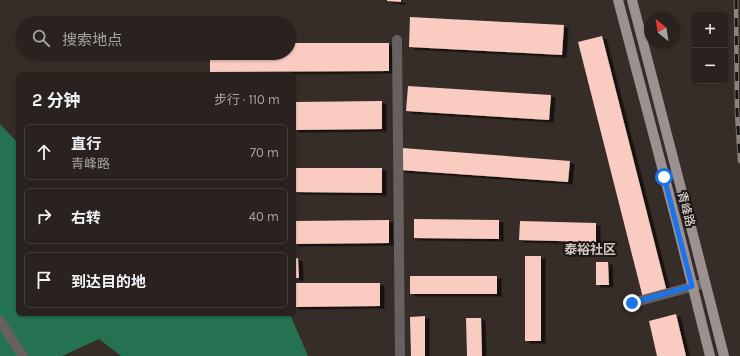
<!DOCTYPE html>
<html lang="zh">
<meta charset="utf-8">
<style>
body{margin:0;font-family:Karla,"Noto Sans SC",sans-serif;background:#352f2b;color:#f1f3f6}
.controls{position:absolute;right:12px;top:12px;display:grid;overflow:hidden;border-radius:6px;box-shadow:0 1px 3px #0004}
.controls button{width:36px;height:36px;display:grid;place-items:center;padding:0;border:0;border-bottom:1px solid #453f3c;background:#29221e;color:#f1f3f6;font:20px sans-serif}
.compass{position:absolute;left:644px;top:12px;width:36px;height:36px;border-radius:50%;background:#29221e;box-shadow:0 1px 3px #0004;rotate:330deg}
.stop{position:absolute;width:12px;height:12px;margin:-9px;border:3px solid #1a73e8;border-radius:50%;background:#fff}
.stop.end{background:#1a73e8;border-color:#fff;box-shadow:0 1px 4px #0008}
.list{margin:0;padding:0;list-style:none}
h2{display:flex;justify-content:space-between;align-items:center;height:52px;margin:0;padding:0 16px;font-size:17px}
h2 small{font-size:13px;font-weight:400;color:#a5a4a4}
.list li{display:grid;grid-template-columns:26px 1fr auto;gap:12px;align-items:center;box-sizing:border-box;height:56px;margin:0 8px 8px;padding:0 8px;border:1px solid #453f3c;border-radius:6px}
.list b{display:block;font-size:15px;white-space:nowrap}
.list p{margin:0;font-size:13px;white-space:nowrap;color:#a5a4a4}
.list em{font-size:13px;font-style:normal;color:#a5a4a4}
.icon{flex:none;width:22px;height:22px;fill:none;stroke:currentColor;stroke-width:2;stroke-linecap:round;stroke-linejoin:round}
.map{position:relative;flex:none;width:740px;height:356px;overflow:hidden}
.search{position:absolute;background:#29221e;box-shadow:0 1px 3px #0004;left:16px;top:16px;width:280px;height:44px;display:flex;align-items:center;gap:10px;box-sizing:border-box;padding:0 14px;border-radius:22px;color:#a5a4a4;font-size:15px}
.panel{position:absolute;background:#29221e;box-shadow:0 1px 3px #0004;left:16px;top:72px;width:280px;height:244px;border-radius:6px}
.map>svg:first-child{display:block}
.forest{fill:#247251}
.building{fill:#facbc1;filter:url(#shadow)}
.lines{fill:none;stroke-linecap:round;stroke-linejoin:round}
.minor{stroke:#666061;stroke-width:10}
.major{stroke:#9c9091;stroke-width:10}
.rail-casing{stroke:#8c837f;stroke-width:4.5}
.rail{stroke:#1b1614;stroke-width:3;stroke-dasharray:9;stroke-linecap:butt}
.route{stroke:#1a73e8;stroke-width:5}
.labels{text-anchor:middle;stroke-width:4;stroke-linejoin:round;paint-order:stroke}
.street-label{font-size:12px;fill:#ede5e2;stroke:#1b1614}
.neighbourhood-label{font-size:13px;font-weight:bold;fill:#d4c6c0;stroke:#1b1614}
</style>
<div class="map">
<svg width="740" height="356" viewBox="0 0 740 356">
<defs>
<filter id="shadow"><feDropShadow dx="4.5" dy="2.5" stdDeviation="0" flood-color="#0009"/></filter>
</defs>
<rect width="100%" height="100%" fill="#372d28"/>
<path class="forest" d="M 0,124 L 18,143 L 18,314 L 290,314 L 308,356 L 121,356 L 99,339 L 62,356 L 0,356 Z"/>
<path class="building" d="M 387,0 L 401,0 L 401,2 L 387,1 Z
M 410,17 L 564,25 L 562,55 L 409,47 Z
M 602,36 L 667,292 L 643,298 L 578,42 Z
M 289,43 L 389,43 L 389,71 L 210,72 L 210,53 L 289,53 Z
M 408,86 L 551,95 L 549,120 L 406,111 Z
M 382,101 L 382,129 L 294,130 L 294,102 Z
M 402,148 L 570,161 L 568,182 L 400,170 Z
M 294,168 L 382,168 L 382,193 L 294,192 Z
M 414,219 L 499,220 L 499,239 L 414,238 Z
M 389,220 L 389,243 L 294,244 L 294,221 Z
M 520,221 L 596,223 L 596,242 L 519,240 Z
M 525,256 L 541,256 L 541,341 L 525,341 Z
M 298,258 L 299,278 L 294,278 L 294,259 Z
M 596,262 L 608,262 L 609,285 L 596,285 Z
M 410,276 L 497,276 L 497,294 L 410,294 Z
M 294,283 L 380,283 L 380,306 L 294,307 Z
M 676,314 L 686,356 L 657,356 L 649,321 Z
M 425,316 L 425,356 L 411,356 L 410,317 Z
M 466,318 L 481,318 L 482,356 L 467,356 Z"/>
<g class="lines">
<path class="minor" d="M 397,40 L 400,356
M 632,303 L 705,283
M 0,321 L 23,356"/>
<path class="major" d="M 618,0 L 677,224 L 710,356
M 632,0 L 698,254 L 724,356"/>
<defs>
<path id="rail" d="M 736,0 L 737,112 L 740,161"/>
</defs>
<use href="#rail" class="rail-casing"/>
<use href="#rail" class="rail"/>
</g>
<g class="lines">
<path class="route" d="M 632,303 L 692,286 L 664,177"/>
</g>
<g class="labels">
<g class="street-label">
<text transform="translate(686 209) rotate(75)" y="4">青峰路</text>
</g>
<g class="neighbourhood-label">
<text x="590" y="254">泰裕社区</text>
</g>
</g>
</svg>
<div class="controls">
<button>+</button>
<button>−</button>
</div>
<svg class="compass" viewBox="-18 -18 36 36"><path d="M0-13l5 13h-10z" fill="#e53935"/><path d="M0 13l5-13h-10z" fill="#a5a4a4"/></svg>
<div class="stop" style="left:664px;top:177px"></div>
<div class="stop end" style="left:632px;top:303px"></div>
<div class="search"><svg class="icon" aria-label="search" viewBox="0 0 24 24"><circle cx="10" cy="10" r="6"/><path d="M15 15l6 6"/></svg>搜索地点</div>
<section class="panel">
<h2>2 分钟<small>步行 · 110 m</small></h2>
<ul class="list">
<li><svg class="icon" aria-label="ahead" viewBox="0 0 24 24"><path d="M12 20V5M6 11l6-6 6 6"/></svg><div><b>直行</b><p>青峰路</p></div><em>70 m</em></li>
<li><svg class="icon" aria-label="right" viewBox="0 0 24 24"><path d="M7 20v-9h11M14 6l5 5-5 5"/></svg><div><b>右转</b></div><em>40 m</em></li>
<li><svg class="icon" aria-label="arrive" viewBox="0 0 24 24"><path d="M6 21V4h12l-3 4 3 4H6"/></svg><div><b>到达目的地</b></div></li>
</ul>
</section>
</div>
